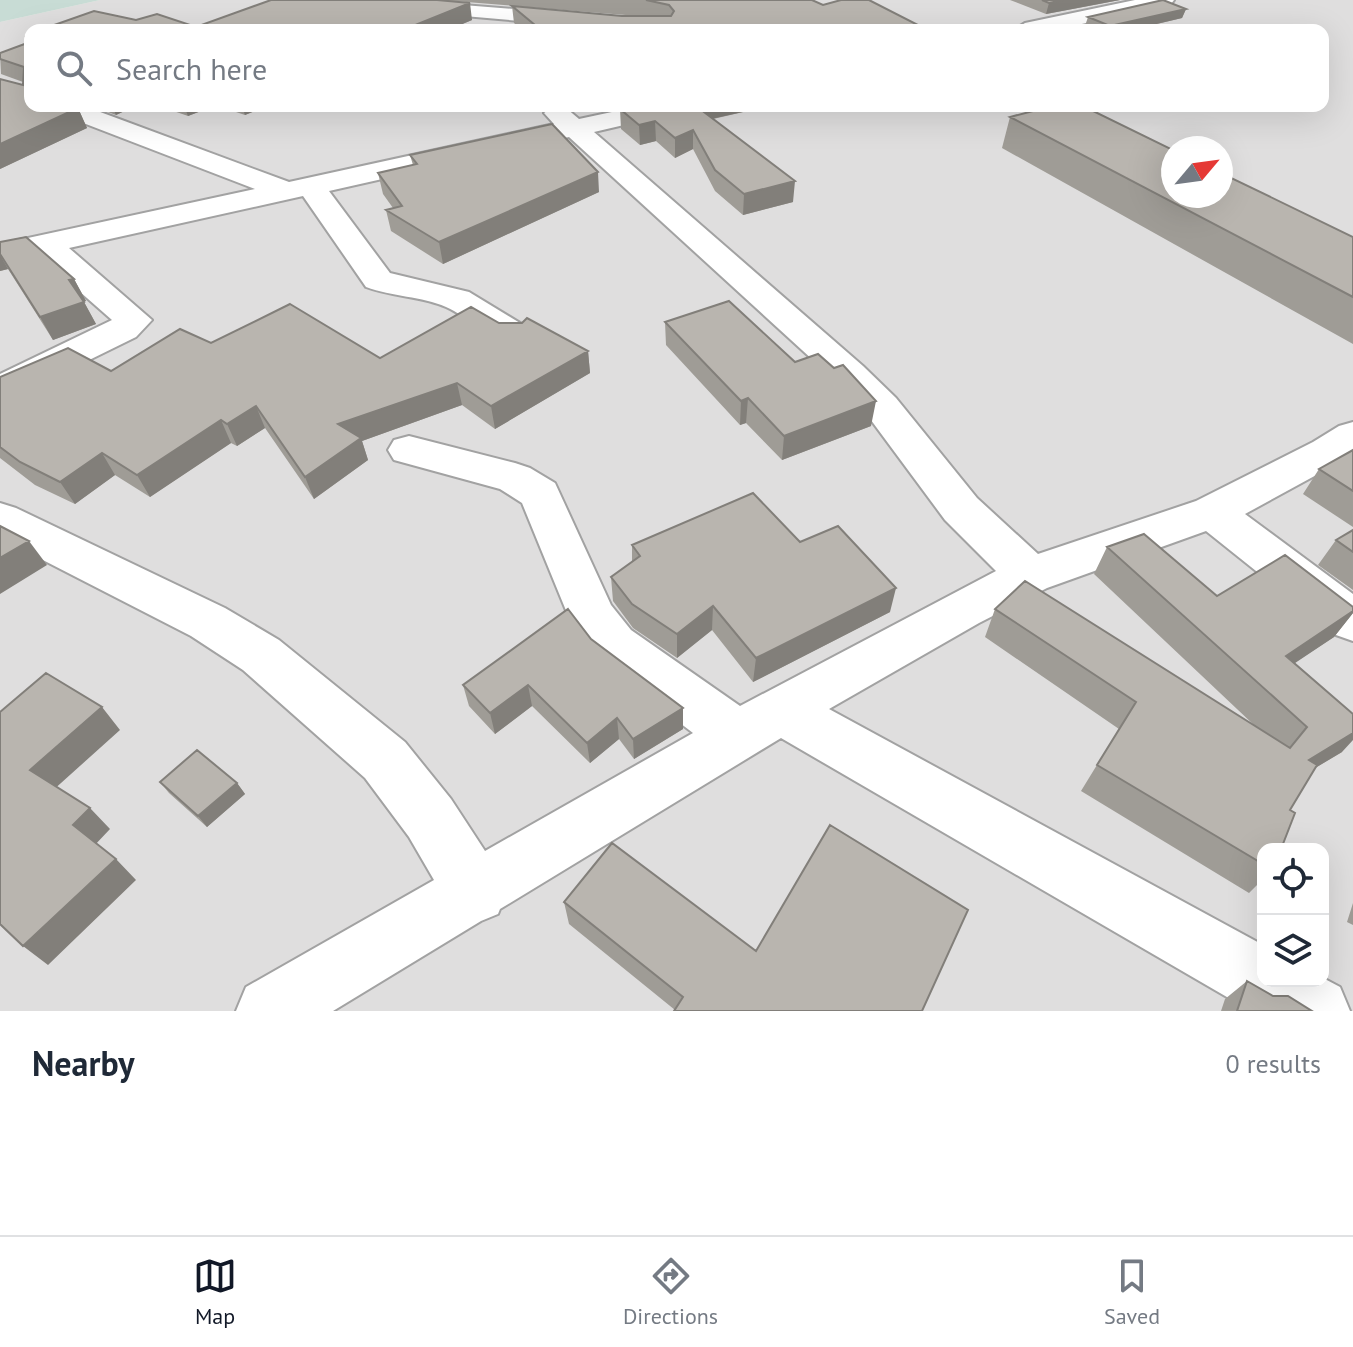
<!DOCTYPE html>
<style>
body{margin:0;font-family:"PT Sans",sans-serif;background:#f6f6f7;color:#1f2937}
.controls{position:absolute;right:24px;bottom:24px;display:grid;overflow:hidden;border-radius:16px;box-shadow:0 8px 32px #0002}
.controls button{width:72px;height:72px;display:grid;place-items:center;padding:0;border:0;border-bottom:2px solid #e0e1e3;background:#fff;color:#1f2937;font:40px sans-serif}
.compass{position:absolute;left:1161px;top:136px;width:72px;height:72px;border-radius:50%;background:#fff;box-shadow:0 8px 32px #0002;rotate:61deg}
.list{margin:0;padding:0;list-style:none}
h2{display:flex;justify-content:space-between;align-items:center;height:104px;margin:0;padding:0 32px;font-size:34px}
h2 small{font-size:26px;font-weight:400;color:#747a83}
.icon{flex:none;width:44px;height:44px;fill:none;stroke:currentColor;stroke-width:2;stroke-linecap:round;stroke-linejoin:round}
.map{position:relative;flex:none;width:1353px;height:1011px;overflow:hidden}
.search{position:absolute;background:#fff;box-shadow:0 8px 32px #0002;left:24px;right:24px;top:24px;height:88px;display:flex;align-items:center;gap:20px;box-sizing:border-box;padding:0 28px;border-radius:16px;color:#747a83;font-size:30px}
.sheet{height:224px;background:#fff}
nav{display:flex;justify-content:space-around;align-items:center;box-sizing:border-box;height:112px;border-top:2px solid #e0e1e3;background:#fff;font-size:22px;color:#747a83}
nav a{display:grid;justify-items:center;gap:4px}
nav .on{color:#111827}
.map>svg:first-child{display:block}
.residential{fill:#dfdede;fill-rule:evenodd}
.wetland{fill:#c8dcd5}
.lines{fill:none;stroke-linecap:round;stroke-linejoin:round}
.minor-casing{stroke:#a2a2a2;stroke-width:4}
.minor{fill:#fff;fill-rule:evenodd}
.wall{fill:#9f9c96}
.shaded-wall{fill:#827f7a}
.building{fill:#b9b5af;stroke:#827f7a;stroke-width:2}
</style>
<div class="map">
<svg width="1353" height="1011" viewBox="0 0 1353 1011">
<rect width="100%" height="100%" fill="#f0efe9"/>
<path class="residential" d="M 100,0 L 1353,0 L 1353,1011 L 0,1011 L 0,22 ZM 30,30 L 1323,30 L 1323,106 L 30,106 ZM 1173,148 L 1221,148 L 1221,196 L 1173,196 ZM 1263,849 L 1323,849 L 1323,981 L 1263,981 Z"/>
<path class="wetland" d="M 0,0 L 100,0 L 0,22 Z"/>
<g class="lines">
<defs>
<path id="minor" d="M 1135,0 L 1174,0 L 1171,4 L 1055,30 L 1014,30 L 1025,23 Z
M 425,2 L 642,19 L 668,25 L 671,30 L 623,30 L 418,12 L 415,8 L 418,4 Z
M 48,106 L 84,106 L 289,182 L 554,124 L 544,113 L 554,106 L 566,108 L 579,119 L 640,106 L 688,106 L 684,111 L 594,132 L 863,366 L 896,398 L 977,498 L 1038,554 L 1196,501 L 1313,442 L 1339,426 L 1353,422 L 1353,455 L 1245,514 L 1353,594 L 1353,641 L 1336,635 L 1206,531 L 1047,588 L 979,623 L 829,709 L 1263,945 L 1263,981 L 1323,981 L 1323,978 L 1340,987 L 1350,1011 L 1251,1011 L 781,738 L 500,909 L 498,914 L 481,921 L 333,1011 L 236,1011 L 246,987 L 434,880 L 409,837 L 365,778 L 243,670 L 191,636 L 0,538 L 0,503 L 16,508 L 225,608 L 279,640 L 405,742 L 451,799 L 485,851 L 693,733 L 595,658 L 574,630 L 522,503 L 500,489 L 394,460 L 388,450 L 394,440 L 409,436 L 515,463 L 530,468 L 555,483 L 611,605 L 631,630 L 740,706 L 996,571 L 945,520 L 868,416 L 837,382 L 569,137 L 329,191 L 390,273 L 469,292 L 525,326 L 530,334 L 525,342 C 493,350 474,319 446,307 C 422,296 392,297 366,287 L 303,196 L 69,248 L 152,320 L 136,337 L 14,397 L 0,401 L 0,374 L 112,320 L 38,255 L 0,264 L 0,244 L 255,189 L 52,111 Z"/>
</defs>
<use href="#minor" class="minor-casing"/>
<use href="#minor" class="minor"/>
</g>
<path class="wall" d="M 271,0 L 812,0 L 823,5 L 917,30 L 522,30 L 514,23 L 512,6 L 622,16 L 638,16 L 454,1 L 472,20 L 448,30 L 40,30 L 136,20 L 196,27 Z
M 1010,0 L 1120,0 L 1046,14 Z
M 1186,9 L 1182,18 L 1131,30 L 1094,30 L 1085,26 L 1088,17 Z
M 30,34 L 30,106 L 78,108 L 87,128 L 0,169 L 0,79 L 23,85 L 23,82 L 1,74 L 0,53 L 27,43 L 24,36 Z
M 92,106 L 135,106 L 116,115 Z
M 159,106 L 214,106 L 188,116 Z
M 218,106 L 267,106 L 245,115 Z
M 635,106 L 770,106 L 713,119 L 793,202 L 743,215 L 715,191 L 693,149 L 675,158 L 656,141 L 640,145 L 621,129 L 620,109 Z
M 1010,117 L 1353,237 L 1353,344 L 1002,148 Z
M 410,155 L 599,192 L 443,264 L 391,231 L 386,210 L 393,208 L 383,194 L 378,173 L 413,165 Z
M 0,242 L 74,279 L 86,301 L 84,302 L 96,324 L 53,340 L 8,269 L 0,271 Z
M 665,322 L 795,362 L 871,426 L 782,460 L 746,423 L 740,425 L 666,345 Z
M 499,323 L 588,351 L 590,373 L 495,429 L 462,405 L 362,441 L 368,460 L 314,499 L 265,428 L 237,446 L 231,443 L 150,497 L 115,475 L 75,504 L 35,485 L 0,458 L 0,377 L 111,371 L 211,343 L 380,358 Z
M 1353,450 L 1353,527 L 1303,494 L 1319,469 Z
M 1353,530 L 1353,590 L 1318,565 L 1336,540 Z
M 800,542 L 890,612 L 753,682 L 712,630 L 677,658 L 633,628 L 613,601 L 611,577 L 632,562 L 632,545 Z
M 1107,547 L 1217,596 L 1353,607 L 1353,613 L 1334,637 L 1294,663 L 1342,752 L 1315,768 L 1263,849 L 1263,879 L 1249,893 L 1081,791 L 1119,729 L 985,637 L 995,609 L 1255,726 L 1094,574 Z
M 591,639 L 683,708 L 683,729 L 634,759 L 619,739 L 590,763 L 532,706 L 495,734 L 469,706 L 463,685 Z
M 160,782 L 237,783 L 245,794 L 207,827 L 169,793 Z
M 564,902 L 756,951 L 968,910 L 675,1010 L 569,924 Z
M 1353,903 L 1353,925 L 1347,922 Z
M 1247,981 L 1273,996 L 1312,1011 L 1221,1011 L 1225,999 Z"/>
<path class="shaded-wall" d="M 1063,0 L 1120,0 L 1046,14 L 1049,3 Z
M 470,3 L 472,20 L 448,30 L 403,30 Z
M 1186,9 L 1182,18 L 1131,30 L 1108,30 L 1110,26 Z
M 918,25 L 917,30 L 889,30 Z
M 112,106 L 135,106 L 116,115 Z
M 184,106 L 214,106 L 188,116 Z
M 242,106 L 267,106 L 245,115 Z
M 600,106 L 626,106 L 600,111 Z
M 694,106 L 770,106 L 693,123 Z
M 78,108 L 87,128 L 0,169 L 0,144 Z
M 655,121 L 656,141 L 640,145 L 639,125 Z
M 693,130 L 693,149 L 675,158 L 675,138 Z
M 598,172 L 599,192 L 443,264 L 439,242 Z
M 795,181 L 793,202 L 743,215 L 744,194 Z
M 0,255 L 8,269 L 0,271 Z
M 74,279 L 86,301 L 80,302 L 69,280 Z
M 84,302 L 96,324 L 53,340 L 40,317 Z
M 588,351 L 590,373 L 495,429 L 491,406 Z
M 457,383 L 462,405 L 362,441 L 368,460 L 314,499 L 305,477 L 338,424 Z
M 748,398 L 746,423 L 740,425 L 741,401 Z
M 876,401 L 871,426 L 782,460 L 784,436 Z
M 256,406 L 265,428 L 237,446 L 227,424 Z
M 221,420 L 231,443 L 150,497 L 137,475 Z
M 102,453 L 115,475 L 75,504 L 60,482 Z
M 29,541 L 47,565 L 0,594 L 0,558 Z
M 896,588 L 890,612 L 753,682 L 756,658 Z
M 713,606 L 712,630 L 677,658 L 677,634 Z
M 1353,611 L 1353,613 L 1334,637 L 1265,683 L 1286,656 Z
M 528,685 L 532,706 L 495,734 L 490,713 Z
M 102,707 L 120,730 L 51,792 L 30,770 Z
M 683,708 L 683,729 L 634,759 L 633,739 Z
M 617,718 L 619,739 L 590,763 L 587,743 Z
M 1353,733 L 1353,740 L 1342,752 L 1285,786 L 1309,760 Z
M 237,783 L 245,794 L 207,827 L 198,816 Z
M 90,808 L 110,829 L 93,847 L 73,825 Z
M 116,859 L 136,880 L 48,965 L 23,946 Z"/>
<path class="building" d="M 271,0 L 437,0 L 470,3 L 403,30 L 40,30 L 94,11 L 136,20 L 157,14 L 196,27 Z
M 646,0 L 812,0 L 823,5 L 841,0 L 869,0 L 918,25 L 889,30 L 541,30 L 512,6 L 622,16 L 671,16 L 674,11 L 669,5 Z
M 1042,0 L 1063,0 L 1049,3 Z
M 1163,0 L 1186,9 L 1110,26 L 1088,17 Z
M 30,42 L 30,106 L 72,106 L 78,108 L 0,144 L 0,79 L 23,85 L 24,67 L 0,59 L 0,53 Z
M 635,106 L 696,106 L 795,181 L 744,194 L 715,170 L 693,130 L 675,138 L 655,121 L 639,125 L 620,109 Z
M 1052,106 L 1083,106 L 1173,150 L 1173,196 L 1221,196 L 1221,173 L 1353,237 L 1353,297 L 1010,117 Z
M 552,124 L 598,172 L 439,242 L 386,210 L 402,206 L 378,173 L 417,164 L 410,155 Z
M 26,237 L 74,279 L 69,280 L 84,302 L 40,317 L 0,254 L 0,242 Z
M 729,301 L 795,362 L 818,354 L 834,368 L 843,365 L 876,401 L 784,436 L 748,398 L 741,401 L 665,322 Z
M 290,304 L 380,358 L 471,307 L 499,323 L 522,323 L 527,318 L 588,351 L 491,406 L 457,383 L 338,424 L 361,438 L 305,477 L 256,406 L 227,424 L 221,420 L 137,475 L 102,453 L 60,482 L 20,462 L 0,447 L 0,377 L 68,348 L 111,371 L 180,329 L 211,343 Z
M 1353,450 L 1353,491 L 1319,469 Z
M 753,493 L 800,542 L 838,526 L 896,588 L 756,658 L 713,606 L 677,634 L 632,604 L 611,577 L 640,556 L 632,545 Z
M 0,526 L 29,541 L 0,558 Z
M 1353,530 L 1353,552 L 1336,540 Z
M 1144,534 L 1217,596 L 1285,555 L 1353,607 L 1353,611 L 1286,656 L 1353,714 L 1353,733 L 1309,760 L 1317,765 L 1290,810 L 1295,813 L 1281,849 L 1263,849 L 1263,864 L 1097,765 L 1136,702 L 995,609 L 1025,581 L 1290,748 L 1307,727 L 1107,547 Z
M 568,609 L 591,639 L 683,708 L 633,739 L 617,718 L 587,743 L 528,685 L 490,713 L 463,685 Z
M 46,673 L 102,707 L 30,770 L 90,808 L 73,825 L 116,859 L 23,946 L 0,924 L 0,712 Z
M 197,750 L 237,783 L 198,816 L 160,782 Z
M 830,825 L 968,910 L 922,1011 L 674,1011 L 683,997 L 564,902 L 612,843 L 756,951 Z
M 1247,981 L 1273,996 L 1288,996 L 1312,1011 L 1237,1011 Z"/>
</svg>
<div class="controls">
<button><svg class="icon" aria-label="locate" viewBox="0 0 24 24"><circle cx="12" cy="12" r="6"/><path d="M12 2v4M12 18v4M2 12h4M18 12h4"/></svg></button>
<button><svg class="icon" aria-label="layers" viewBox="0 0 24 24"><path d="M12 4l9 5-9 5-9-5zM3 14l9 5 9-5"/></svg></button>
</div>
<svg class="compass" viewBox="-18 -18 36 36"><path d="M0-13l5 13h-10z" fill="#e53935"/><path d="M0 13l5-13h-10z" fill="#747a83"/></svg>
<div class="search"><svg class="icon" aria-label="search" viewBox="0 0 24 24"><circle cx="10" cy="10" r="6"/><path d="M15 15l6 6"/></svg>Search here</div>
</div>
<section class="sheet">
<h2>Nearby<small>0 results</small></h2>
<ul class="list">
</ul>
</section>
<nav>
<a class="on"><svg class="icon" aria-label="map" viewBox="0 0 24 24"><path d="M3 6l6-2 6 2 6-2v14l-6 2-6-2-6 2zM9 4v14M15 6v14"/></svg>Map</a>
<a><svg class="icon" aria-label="directions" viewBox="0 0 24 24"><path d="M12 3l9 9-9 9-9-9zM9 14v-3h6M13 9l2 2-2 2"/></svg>Directions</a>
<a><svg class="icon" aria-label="saved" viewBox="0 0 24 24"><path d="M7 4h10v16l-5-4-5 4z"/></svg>Saved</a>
</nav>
